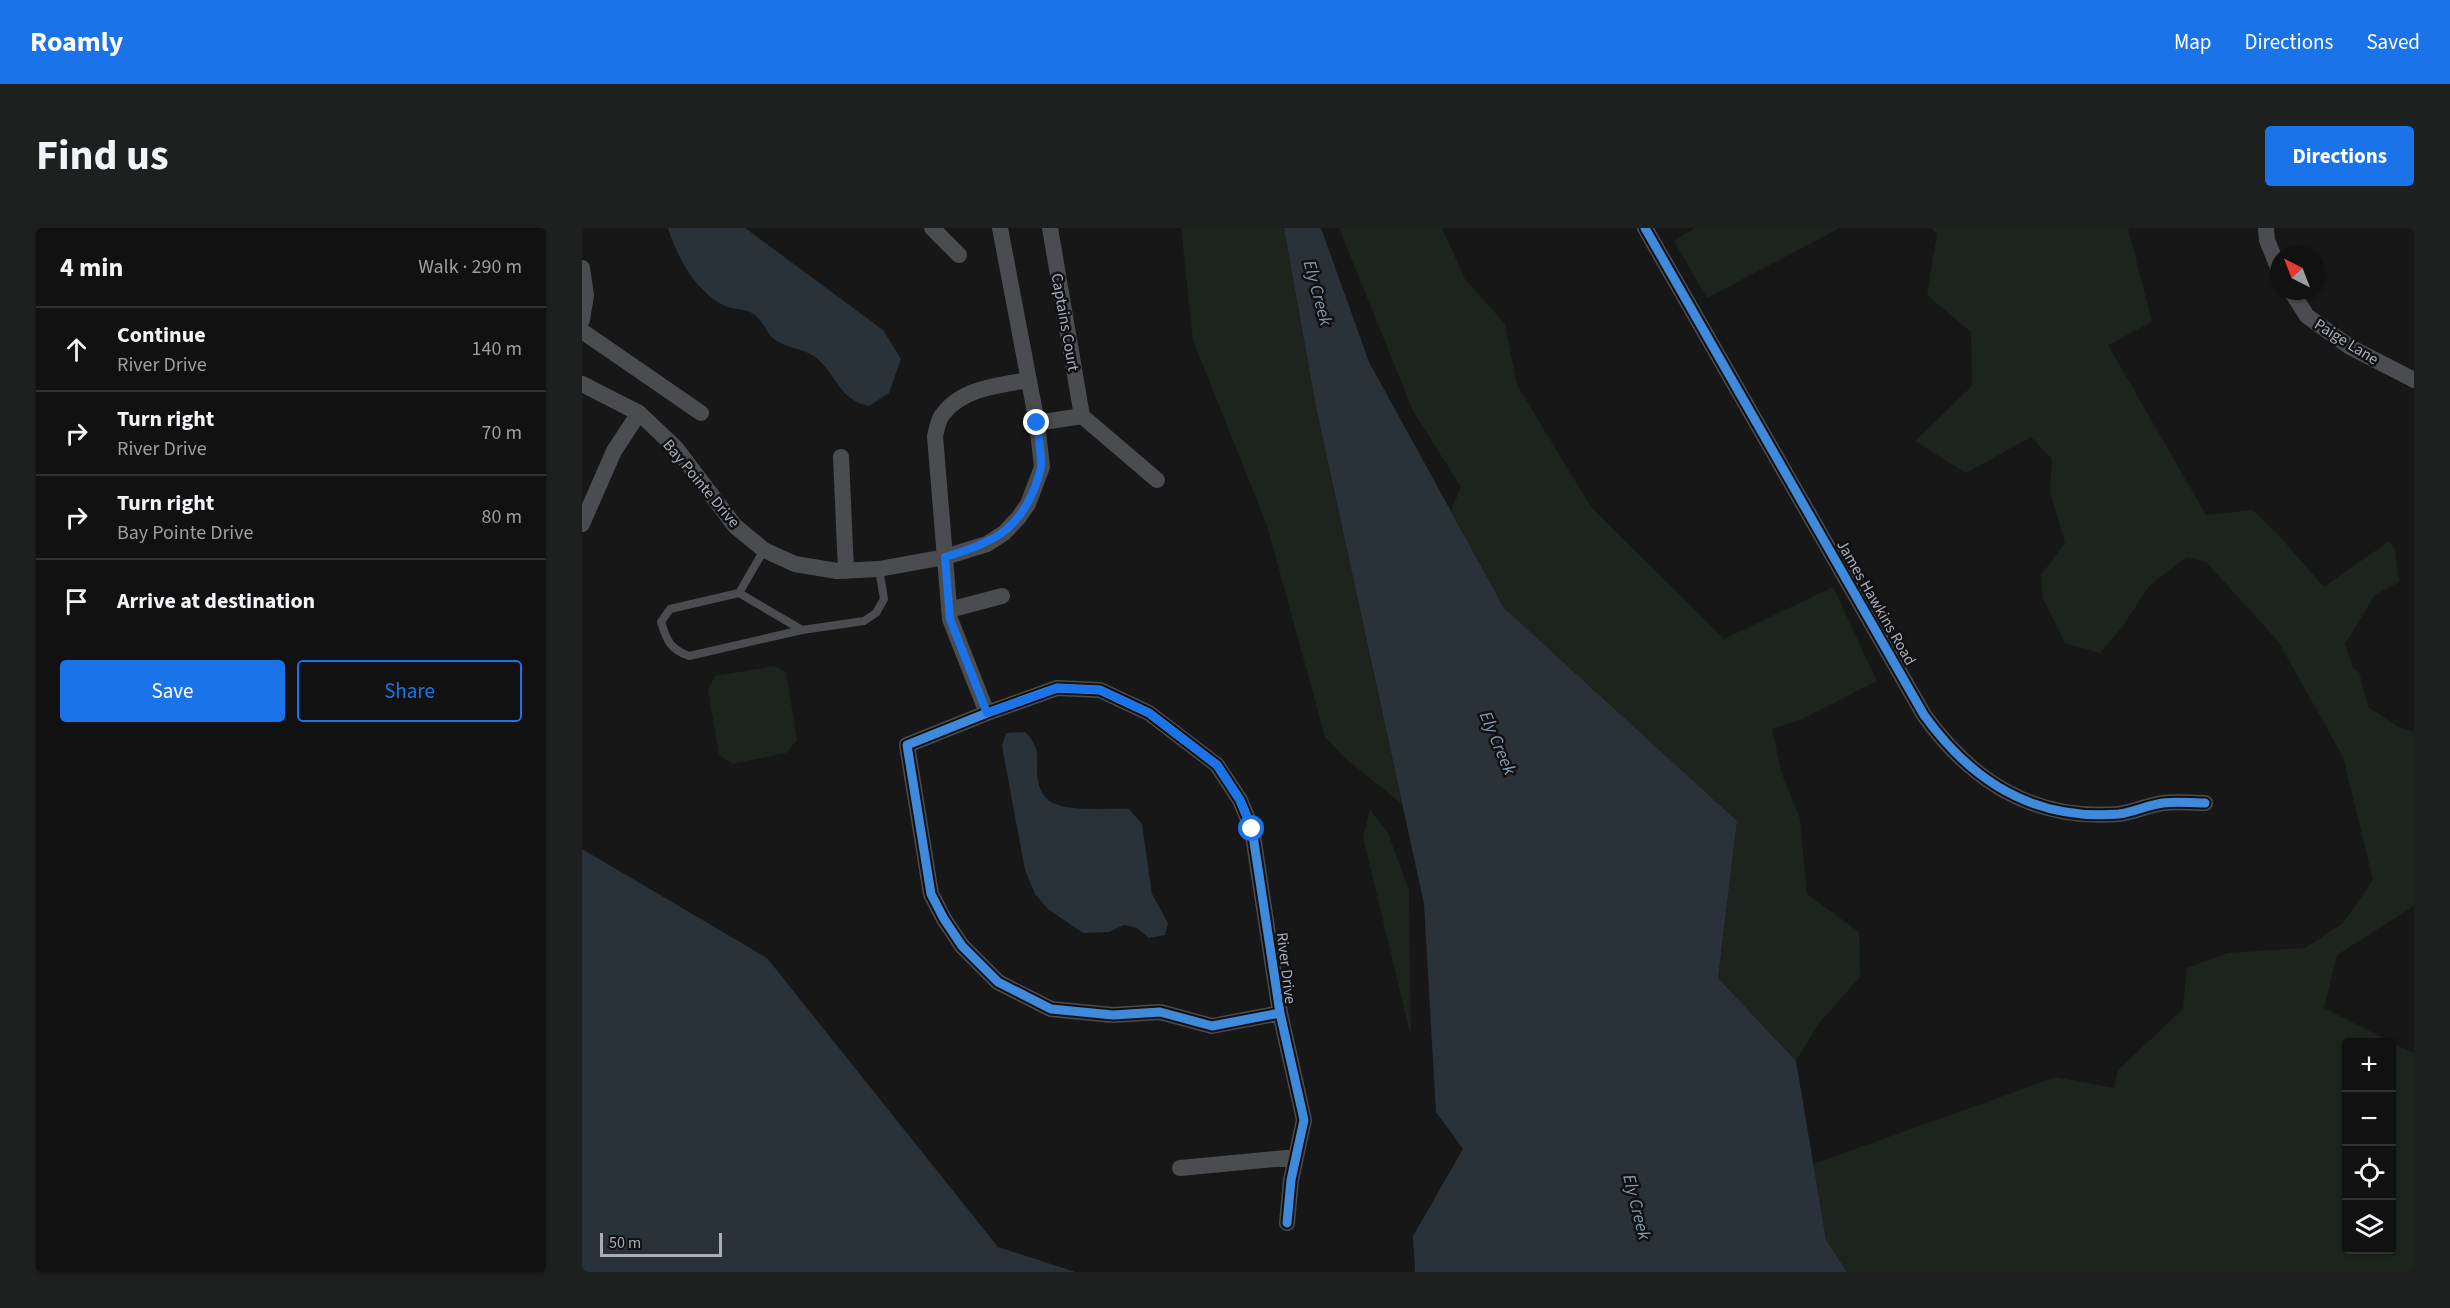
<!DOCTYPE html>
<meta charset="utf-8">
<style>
body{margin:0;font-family:"Source Sans 3",sans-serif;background:#1e1f1f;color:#f1f3f6}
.controls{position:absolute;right:18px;bottom:18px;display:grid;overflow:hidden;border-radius:6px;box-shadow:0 2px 4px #0004}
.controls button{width:54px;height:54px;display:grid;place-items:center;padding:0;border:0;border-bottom:2px solid #303131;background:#111;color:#f1f3f6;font:30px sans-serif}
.compass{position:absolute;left:1688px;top:18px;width:54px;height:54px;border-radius:50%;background:#111;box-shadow:0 2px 4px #0004;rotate:318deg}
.scale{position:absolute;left:18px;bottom:15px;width:122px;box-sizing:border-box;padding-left:6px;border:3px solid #a8adb8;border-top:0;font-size:16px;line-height:21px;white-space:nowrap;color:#a8adb8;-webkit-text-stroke:4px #111113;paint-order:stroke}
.stop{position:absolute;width:18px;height:18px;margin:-14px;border:4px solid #1a73e8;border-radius:50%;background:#fff}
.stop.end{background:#1a73e8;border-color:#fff;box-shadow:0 2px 6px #0008}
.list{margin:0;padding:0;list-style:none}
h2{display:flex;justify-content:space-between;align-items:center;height:78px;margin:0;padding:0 24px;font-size:26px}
h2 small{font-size:20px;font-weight:400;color:#9c9d9f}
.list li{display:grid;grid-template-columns:39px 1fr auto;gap:18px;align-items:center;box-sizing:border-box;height:84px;padding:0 24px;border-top:2px solid #303131}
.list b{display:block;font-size:22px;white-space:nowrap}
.list p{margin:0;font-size:20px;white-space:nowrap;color:#9c9d9f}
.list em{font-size:20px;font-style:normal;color:#9c9d9f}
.actions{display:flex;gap:12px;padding:18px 24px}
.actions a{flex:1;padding:14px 0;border:2px solid #1a73e8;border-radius:6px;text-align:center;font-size:21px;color:#1a73e8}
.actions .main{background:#1a73e8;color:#fff}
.icon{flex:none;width:33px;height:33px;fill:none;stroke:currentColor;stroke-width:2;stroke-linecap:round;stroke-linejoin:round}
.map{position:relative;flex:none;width:1832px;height:1044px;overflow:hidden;border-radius:6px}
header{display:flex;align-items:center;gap:36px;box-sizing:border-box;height:84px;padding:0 30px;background:#1a73e8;color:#fff}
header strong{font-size:28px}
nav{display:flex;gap:33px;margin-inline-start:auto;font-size:21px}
.intro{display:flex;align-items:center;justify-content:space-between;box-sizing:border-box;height:144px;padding:0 36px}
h1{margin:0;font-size:42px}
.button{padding:15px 27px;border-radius:6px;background:#1a73e8;color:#fff;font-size:21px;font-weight:700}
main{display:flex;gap:36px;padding:0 36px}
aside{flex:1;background:#111;border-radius:6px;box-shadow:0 2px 4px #0004}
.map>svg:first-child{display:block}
.green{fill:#1d241e}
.water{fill:#2a3239}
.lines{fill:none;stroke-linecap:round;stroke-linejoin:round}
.lane{stroke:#4b4c50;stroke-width:8}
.street{stroke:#4b4c50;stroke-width:16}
.cycleway-casing{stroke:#111113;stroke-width:13}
.cycleway{stroke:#408adc;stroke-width:9}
.route{stroke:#1a73e8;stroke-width:8}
.labels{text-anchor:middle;stroke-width:5;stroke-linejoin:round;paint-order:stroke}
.street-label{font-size:16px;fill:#a8adb8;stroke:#111113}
.water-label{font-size:18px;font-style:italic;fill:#7f9bb3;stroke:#111113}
</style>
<header>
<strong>Roamly</strong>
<nav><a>Map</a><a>Directions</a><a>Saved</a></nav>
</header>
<div class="intro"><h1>Find us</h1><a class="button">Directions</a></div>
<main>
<aside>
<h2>4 min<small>Walk · 290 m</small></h2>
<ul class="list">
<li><svg class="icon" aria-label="ahead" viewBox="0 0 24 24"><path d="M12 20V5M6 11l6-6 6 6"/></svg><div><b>Continue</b><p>River Drive</p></div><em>140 m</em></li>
<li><svg class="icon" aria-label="right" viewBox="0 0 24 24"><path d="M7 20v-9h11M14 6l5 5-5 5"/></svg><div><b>Turn right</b><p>River Drive</p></div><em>70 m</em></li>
<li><svg class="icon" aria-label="right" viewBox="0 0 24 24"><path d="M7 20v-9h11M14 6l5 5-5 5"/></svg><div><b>Turn right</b><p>Bay Pointe Drive</p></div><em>80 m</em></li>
<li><svg class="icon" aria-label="arrive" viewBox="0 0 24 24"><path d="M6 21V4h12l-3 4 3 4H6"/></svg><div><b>Arrive at destination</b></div></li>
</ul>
<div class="actions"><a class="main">Save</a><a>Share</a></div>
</aside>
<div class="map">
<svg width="1832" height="1044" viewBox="0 0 1832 1044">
<rect width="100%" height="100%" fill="#171717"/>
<path class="green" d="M 599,0 L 702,0 L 734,179 L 820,576 L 764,531 L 743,509 L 685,297 L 611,112 Z
M 757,0 L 860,0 L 883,51 L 923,96 L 935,157 L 1009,279 L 1142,411 L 1251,359 L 1295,453 L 1220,491 L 1190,501 L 1200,546 L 1218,591 L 1225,666 L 1277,704 L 1278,749 L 1237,795 L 1214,833 L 1136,750 L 1155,593 L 922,380 L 869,283 L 879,259 L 831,183 Z
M 1113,0 L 1258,0 L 1125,70 L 1092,13 Z
M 1349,0 L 1546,0 L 1570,94 L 1526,117 L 1624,287 L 1670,282 L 1692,302 L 1742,359 L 1807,313 L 1813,321 L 1817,354 L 1793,367 L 1763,416 L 1771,440 L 1777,444 L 1786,479 L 1815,498 L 1832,504 L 1832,678 L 1755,727 L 1742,780 L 1809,814 L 1764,814 L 1764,1022 L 1810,1022 L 1810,815 L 1832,825 L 1832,1044 L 1265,1044 L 1244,1012 L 1231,936 L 1474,849 L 1532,860 L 1536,842 L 1601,781 L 1605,740 L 1645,725 L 1723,720 L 1761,695 L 1791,652 L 1761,529 L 1696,413 L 1624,334 L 1605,329 L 1567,358 L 1541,398 L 1518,425 L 1483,415 L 1461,370 L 1459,347 L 1483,315 L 1468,264 L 1470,231 L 1449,209 L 1384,245 L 1333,213 L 1390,158 L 1389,104 L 1345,67 L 1355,7 Z
M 192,438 L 204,444 L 215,512 L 204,525 L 150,536 L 137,527 L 126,461 L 133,448 Z
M 788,582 L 806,605 L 827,663 L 829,809 L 781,609 Z"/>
<path class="water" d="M 86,0 L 163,0 L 301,102 L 319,131 L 307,165 L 287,178 C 255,172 254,142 230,127 C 219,120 204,120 192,111 C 183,104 180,89 168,84 C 161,81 153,81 146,79 C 115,67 95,29 86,0 Z
M 702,0 L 739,0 L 787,134 L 922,380 L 1155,593 L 1136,750 L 1214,833 L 1244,1012 L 1265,1044 L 833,1044 L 831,1008 L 881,921 L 854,884 L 842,676 L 734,179 Z
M 443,504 C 458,520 455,524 455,546 C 456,556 459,568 469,574 C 487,584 526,580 547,581 L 560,596 L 570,666 L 586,695 L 583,707 L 567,710 L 555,700 L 542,697 L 527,704 L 501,705 L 466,681 L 453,666 L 443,642 L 420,518 L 424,505 Z
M 0,621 L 185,730 L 416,1019 L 493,1044 L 0,1044 Z"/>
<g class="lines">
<path class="lane" d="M 182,322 L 157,365 L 88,381 L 79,394 C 85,413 88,421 107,428 L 220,402 L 282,393 L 294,385 L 302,371 L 297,341
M 157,365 L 220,402"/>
<path class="street" d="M 350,0 L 377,27
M 468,0 L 500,188
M 1063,0 L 1342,487 C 1390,554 1452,593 1537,586 C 1552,584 1566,577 1581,575 C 1595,573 1609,575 1623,575
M 1684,0 L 1685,12 L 1697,42
M 0,40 L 4,67 L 0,92
M 1709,63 L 1725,88 L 1768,119 L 1832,152
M 0,103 L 119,185
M 0,156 L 57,185 L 94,220 L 153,298 L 182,322 L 213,336 L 255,343 L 297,341 L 363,329 L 405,316 L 422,305 L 437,289 L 446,276 L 460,239 L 455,195 L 418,0
M 455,195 L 500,188 L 575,252
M 259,229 L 264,343
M 0,296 L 32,223 L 57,185
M 367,382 L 420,368
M 405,485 L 368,391 L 353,208 C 355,201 356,191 361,186 C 380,160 418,157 447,152
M 698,785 L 630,798 L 578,784 L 531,787 L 469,781 L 416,754 L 380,718 L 362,691 L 349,666 L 325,517 L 405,485 L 475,460 L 518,462 L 567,485 L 635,537 L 658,572 L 670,601 L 698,785 L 722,892 L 709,952 L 705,995
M 598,940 L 714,929"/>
<defs>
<path id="cycleway" d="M 1063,0 L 1342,487 C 1390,554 1452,593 1537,586 C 1552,584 1566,577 1581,575 C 1595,573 1609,575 1623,575
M 698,785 L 630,798 L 578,784 L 531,787 L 469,781 L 416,754 L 380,718 L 362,691 L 349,666 L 325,517 L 405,485 L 475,460 L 518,462 L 567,485 L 635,537 L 658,572 L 670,601 L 698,785 L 722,892 L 709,952 L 705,995"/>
</defs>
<use href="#cycleway" class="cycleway-casing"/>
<use href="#cycleway" class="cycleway"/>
</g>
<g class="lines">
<path class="route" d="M 455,195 C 457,209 459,223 459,237 C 459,244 455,252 453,259 C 436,304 407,316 363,329 L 368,391 L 405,485 L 475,460 L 518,462 L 567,485 L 635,537 L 658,572 L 670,601"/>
</g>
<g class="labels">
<g class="street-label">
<text transform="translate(484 94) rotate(80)" y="6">Captains Court</text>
<text transform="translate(1765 113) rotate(32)" y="6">Paige Lane</text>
<text transform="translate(120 255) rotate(50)" y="6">Bay Pointe Drive</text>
<text transform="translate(1295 374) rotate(60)" y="6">James Hawkins Road</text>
<text transform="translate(705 740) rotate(83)" y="6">River Drive</text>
</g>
<g class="water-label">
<text transform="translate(736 65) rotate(75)" y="6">Ely Creek</text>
<text transform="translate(916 515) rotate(67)" y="6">Ely Creek</text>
<text transform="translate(1055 979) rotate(76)" y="6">Ely Creek</text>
</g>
</g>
</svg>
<div class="controls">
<button>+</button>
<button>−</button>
<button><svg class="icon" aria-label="locate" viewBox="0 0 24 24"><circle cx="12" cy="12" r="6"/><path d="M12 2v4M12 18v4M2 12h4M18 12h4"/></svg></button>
<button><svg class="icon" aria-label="layers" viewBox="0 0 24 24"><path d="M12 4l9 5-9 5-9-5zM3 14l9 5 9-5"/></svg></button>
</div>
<svg class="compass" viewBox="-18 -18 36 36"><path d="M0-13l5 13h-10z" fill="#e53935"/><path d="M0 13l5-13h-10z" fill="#9c9d9f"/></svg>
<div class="scale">50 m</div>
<div class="stop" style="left:670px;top:601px"></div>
<div class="stop end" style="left:455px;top:195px"></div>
</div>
</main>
